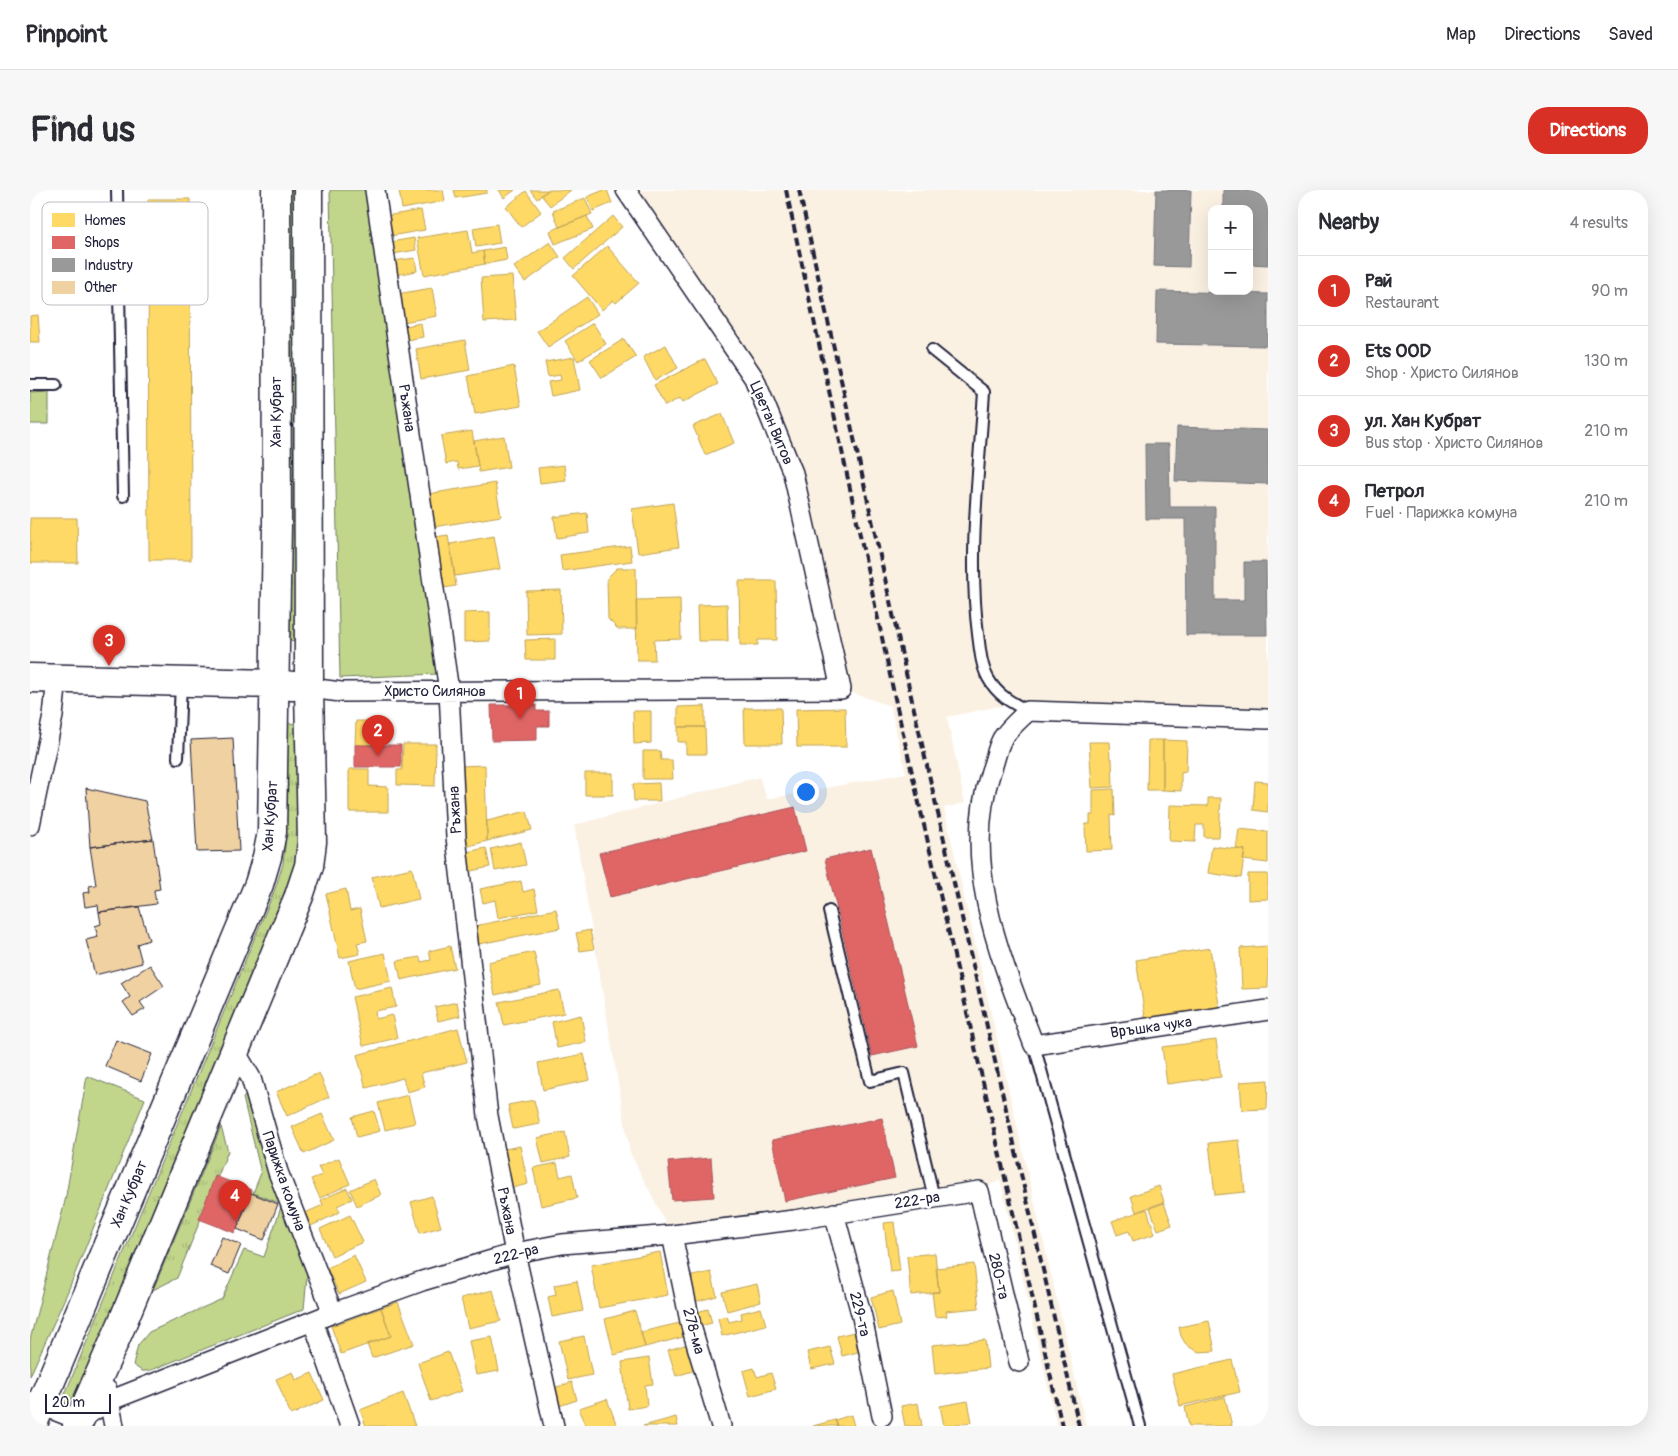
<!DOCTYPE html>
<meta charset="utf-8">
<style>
body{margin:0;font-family:Pangolin,sans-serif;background:#f7f7f7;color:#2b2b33}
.controls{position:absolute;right:15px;top:15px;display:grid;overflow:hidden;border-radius:10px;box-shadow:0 5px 20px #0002}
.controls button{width:45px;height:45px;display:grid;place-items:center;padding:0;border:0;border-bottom:1px solid #e1e1e2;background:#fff;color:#2b2b33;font:25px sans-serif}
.scale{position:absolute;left:15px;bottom:12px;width:66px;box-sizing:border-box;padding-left:5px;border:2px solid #22223b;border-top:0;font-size:14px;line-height:18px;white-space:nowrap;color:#22223b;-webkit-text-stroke:4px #fff;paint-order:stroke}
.you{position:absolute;left:775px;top:601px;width:18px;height:18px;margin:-12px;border:4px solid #fff;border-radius:50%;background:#1a73e8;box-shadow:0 0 0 8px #1a73e833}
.badge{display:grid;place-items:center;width:32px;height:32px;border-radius:50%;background:#d93025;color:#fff;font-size:16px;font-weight:700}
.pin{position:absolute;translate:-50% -41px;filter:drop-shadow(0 1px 2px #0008)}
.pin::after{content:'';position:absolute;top:26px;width:18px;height:15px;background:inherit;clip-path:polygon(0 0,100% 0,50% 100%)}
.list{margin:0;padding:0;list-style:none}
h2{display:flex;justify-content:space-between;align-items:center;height:65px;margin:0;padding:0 20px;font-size:21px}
h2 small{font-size:16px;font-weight:400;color:#7c7c81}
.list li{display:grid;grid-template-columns:32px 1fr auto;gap:15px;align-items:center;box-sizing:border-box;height:70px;padding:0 20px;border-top:1px solid #e1e1e2}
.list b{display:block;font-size:19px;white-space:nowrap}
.list p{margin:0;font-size:16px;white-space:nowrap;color:#7c7c81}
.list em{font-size:16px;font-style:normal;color:#7c7c81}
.map{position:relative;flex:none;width:1238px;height:1236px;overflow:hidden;border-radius:20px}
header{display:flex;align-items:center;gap:30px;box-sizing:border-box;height:70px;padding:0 25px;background:#fff;border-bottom:1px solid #e1e1e2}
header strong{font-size:24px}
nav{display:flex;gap:28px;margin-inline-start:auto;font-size:18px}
.intro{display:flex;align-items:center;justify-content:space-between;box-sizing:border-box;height:120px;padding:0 30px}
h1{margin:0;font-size:35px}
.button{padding:12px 22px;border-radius:20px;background:#d93025;color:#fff;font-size:18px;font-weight:700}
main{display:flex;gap:30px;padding:0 30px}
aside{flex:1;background:#fff;border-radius:20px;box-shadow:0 5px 20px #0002}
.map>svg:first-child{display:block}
.built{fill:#faf1e3;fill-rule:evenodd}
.grass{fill:url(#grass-tufts);stroke:#727c63}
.green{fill:#c1d68b;stroke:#727c63}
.homes{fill:#ffd966;stroke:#bda259}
.shops{fill:#e06666;stroke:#a75259}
.industry{fill:#999;stroke:#75757d}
.building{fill:#f0d1a2;stroke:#22223b}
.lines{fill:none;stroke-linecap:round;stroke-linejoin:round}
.lane-casing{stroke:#22223b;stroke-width:14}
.street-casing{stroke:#22223b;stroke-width:22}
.secondary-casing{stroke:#22223b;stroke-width:31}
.lane{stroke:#fff;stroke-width:10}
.street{stroke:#fff;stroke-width:19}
.secondary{stroke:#fff;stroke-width:28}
.rail{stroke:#22223b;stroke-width:4;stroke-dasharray:8 4;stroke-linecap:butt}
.labels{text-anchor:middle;stroke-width:5;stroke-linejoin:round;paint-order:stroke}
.street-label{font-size:15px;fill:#22223b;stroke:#fff}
.key{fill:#fff;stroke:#bdbdc4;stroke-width:1}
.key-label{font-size:14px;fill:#22223b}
</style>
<header>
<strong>Pinpoint</strong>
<nav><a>Map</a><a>Directions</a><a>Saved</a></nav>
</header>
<div class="intro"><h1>Find us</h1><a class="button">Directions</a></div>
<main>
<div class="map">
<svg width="1238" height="1236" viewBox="0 0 1238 1236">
<defs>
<pattern id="grass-tufts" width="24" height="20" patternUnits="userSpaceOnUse" patternTransform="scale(1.25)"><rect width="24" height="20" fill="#c1d68b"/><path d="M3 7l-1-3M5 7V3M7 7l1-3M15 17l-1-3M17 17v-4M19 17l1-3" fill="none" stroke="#a6b779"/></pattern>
</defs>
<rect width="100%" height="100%" fill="#fff"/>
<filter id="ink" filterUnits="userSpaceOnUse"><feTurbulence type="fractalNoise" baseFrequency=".02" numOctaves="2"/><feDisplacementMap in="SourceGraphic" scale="10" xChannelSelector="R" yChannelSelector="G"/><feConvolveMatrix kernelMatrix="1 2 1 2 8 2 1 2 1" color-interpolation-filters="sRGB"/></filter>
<g filter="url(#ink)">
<path class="built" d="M 596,0 L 1238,0 L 1238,526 L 1019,512 L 965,517 L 917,527 L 935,613 L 914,618 L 1056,1236 L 1027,1236 L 970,990 L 949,1001 L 642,1045 L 600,963 L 544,635 L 729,587 L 737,609 L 876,583 L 860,516 L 811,499 L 763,283 L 724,188 ZM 1182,19 L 1219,19 L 1219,101 L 1182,101 Z"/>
<path class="grass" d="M 257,0 L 268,0 L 265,451 L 263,452 L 259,448 Z
M 257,533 L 272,534 L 269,672 L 44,1220 L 30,1216 L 245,699 L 253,674 L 255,656 Z
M 191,937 L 198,961 L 147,1088 L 123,1100 Z"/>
<path class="green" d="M 300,0 L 335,0 L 409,484 L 310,488 Z
M 19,202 L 19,234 L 0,234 L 0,203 Z
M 57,886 L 115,909 L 38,1101 L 0,1186 L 0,1150 L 35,1011 Z
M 222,898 L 278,1075 L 274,1119 L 119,1181 L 112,1181 L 103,1175 L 108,1155 L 119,1142 L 192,1109 L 214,1060 L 234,1067 L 252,1014 L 223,1003 L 231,983 L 213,908 Z"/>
<path class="homes" d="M 369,0 L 413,0 L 415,11 L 372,19 Z
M 424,0 L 457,0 L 457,3 L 426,8 Z
M 469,0 L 485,0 L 474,8 Z
M 500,0 L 518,0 L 507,9 Z
M 518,0 L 541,0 L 520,16 L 511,5 Z
M 574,0 L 577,0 L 582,13 L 563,21 L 557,7 Z
M 496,1 L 511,22 L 491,37 L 476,17 Z
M 555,8 L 562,24 L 529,37 L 523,21 Z
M 118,9 L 160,9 L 161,370 L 119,370 Z
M 391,20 L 395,40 L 360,46 L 356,26 Z
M 557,26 L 563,39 L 525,54 L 520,41 Z
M 583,26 L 592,37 L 544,79 L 535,68 Z
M 467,34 L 470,53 L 446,57 L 443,38 Z
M 438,40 L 442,63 L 453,61 L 455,74 L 394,85 L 387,48 Z
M 384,48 L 386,60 L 363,64 L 361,52 Z
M 520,52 L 530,67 L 495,92 L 484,77 Z
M 577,56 L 609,93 L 586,113 L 583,110 L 572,120 L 543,86 Z
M 475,57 L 477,70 L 455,74 L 453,61 Z
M 385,68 L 387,81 L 366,85 L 363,71 Z
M 482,86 L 486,130 L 454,132 L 451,88 Z
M 402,98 L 407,126 L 373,132 L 367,104 Z
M 557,107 L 568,124 L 518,157 L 507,141 Z
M 8,125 L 10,152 L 0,152 L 0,126 Z
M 391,133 L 393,147 L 377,150 L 375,136 Z
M 563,133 L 576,154 L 548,171 L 535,151 Z
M 594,149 L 606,167 L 572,188 L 560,170 Z
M 435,150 L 440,180 L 391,189 L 386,159 Z
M 636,155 L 648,178 L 625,190 L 613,167 Z
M 544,167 L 550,200 L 521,206 L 518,192 L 531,190 L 530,185 L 518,187 L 515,172 Z
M 675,169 L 688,194 L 653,212 L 650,208 L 635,216 L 624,195 Z
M 484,176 L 491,216 L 445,224 L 438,186 Z
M 692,224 L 704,253 L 675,265 L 663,236 Z
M 442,241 L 448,276 L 428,279 L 427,272 L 416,274 L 411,246 Z
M 474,246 L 479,277 L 449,282 L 444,251 Z
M 534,275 L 536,290 L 510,293 L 508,278 Z
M 465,293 L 471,326 L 397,338 L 392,305 Z
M 643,313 L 649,357 L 608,363 L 602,319 Z
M 557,323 L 559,343 L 527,348 L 524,327 Z
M 0,328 L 47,328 L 48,373 L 0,373 Z
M 418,345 L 426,396 L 407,399 L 398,348 Z
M 464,346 L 470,379 L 425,386 L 420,354 Z
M 600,356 L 602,371 L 532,381 L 530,365 Z
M 587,378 L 606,378 L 607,439 L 588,439 L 578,429 L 577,388 Z
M 709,391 L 746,391 L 747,450 L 728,450 L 728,455 L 710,455 Z
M 531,400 L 532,444 L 497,445 L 496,401 Z
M 650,409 L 651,449 L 624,450 L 625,470 L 607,470 L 606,410 Z
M 697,414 L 698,451 L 668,451 L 667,415 Z
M 460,422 L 460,451 L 434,452 L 434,423 Z
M 525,449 L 525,470 L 496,470 L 495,450 Z
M 675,516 L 675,537 L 648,537 L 648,517 Z
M 714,518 L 751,518 L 752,554 L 715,554 Z
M 815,518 L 816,557 L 767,557 L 766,519 Z
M 603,521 L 621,521 L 621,553 L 604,554 Z
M 326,531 L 351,531 L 351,555 L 325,555 Z
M 648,537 L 675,537 L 676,564 L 656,564 L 656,552 L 648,552 Z
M 1118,550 L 1133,550 L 1133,600 L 1117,600 Z
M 1133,550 L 1157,551 L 1156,582 L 1151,583 L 1151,601 L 1133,600 Z
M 1059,552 L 1079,552 L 1080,569 L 1082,569 L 1083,597 L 1062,598 Z
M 373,554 L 406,554 L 405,596 L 367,595 L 367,580 L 372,580 Z
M 613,561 L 630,561 L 631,570 L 642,570 L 643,589 L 613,589 Z
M 455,575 L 457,651 L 432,658 L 430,576 Z
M 319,579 L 339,579 L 339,596 L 358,597 L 358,622 L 319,622 Z
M 555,583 L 583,583 L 583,605 L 555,605 Z
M 1225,591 L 1238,592 L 1238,622 L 1223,620 Z
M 629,593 L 630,611 L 604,611 L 603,594 Z
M 1084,599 L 1085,626 L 1081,625 L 1082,660 L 1056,661 L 1055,634 L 1060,634 L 1060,625 L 1063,625 L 1063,600 Z
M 1178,608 L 1191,608 L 1189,647 L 1174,647 L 1174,635 L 1166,635 L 1165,652 L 1139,651 L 1140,615 L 1178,616 Z
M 497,621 L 502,640 L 457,651 L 457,631 Z
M 1209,639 L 1238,642 L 1238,673 L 1213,670 L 1215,660 L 1206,659 Z
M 491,652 L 496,675 L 465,681 L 461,659 Z
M 1182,656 L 1215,660 L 1211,688 L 1178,683 Z
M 456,658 L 460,677 L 436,682 L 432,663 Z
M 382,678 L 389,709 L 349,718 L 342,687 Z
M 1218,684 L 1238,684 L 1238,709 L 1218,710 Z
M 491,691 L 493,702 L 504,699 L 508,720 L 468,728 L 465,710 L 453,713 L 450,699 Z
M 316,699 L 320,721 L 330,719 L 337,751 L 327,753 L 330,764 L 310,768 L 296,704 Z
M 526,719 L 530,738 L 449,754 L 445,736 Z
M 560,740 L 564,759 L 550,761 L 546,743 Z
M 420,756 L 425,778 L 371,790 L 367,771 L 390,767 L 391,772 L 401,770 L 399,761 Z
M 1238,756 L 1238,798 L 1212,799 L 1210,758 Z
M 1180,758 L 1190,821 L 1116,833 L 1106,770 Z
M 504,762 L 511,795 L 465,805 L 458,772 Z
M 355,763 L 361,791 L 325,799 L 319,771 Z
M 362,798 L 366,817 L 345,821 L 346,829 L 362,825 L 367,848 L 333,856 L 322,807 Z
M 529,800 L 534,823 L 474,835 L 469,812 Z
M 427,812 L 430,826 L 408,831 L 405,817 Z
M 551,825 L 556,852 L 527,858 L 522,832 Z
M 428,838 L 437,872 L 391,883 L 395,897 L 377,902 L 373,888 L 336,898 L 327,865 Z
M 1186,850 L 1191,887 L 1137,894 L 1132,857 Z
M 554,864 L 560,890 L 513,900 L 508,873 Z
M 289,883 L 299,907 L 257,926 L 246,902 Z
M 1238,890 L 1237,919 L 1212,920 L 1210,892 Z
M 378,905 L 385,933 L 355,940 L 348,913 Z
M 504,910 L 510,934 L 483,939 L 478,915 Z
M 344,921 L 350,941 L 327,947 L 322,927 Z
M 292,924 L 304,950 L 274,964 L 262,937 Z
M 535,942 L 540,967 L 513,973 L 507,948 Z
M 1209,950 L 1215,1002 L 1185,1005 L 1179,953 Z
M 490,956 L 498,994 L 478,999 L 470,960 Z
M 309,968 L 320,994 L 290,1008 L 281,989 L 292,985 L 288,977 Z
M 527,973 L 530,987 L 542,984 L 547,1008 L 511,1016 L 503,978 Z
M 344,989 L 351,1005 L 327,1016 L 320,1000 Z
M 1129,996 L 1134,1012 L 1106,1022 L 1101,1006 Z
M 317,998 L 322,1009 L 307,1016 L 310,1022 L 281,1036 L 275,1023 L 293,1015 L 291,1010 Z
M 402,1006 L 411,1037 L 390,1043 L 381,1012 Z
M 1134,1013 L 1142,1035 L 1128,1040 L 1120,1018 Z
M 1117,1019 L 1125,1044 L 1103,1051 L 1099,1041 L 1087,1045 L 1082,1031 Z
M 320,1025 L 333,1052 L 302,1066 L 290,1039 Z
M 864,1032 L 870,1081 L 860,1082 L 854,1033 Z
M 630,1062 L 638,1105 L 569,1118 L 561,1075 Z
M 905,1063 L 909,1102 L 881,1105 L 877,1066 Z
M 324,1065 L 336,1092 L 309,1104 L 297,1078 Z
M 944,1074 L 949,1118 L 916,1121 L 917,1126 L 905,1127 L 902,1102 L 909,1102 L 906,1078 Z
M 681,1082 L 687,1106 L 664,1112 L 658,1087 Z
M 547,1091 L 553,1121 L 522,1127 L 518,1107 L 526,1105 L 524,1095 Z
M 727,1094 L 731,1112 L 697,1121 L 692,1102 Z
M 463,1100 L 471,1131 L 438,1138 L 431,1108 Z
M 863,1101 L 870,1135 L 849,1140 L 841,1107 Z
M 368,1112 L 384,1154 L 342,1168 L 337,1154 L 361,1146 L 351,1118 Z
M 351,1118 L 361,1146 L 311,1164 L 301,1136 Z
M 731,1118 L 736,1135 L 692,1146 L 688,1128 L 697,1126 L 699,1132 L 712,1129 L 711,1123 Z
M 678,1119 L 682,1133 L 666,1137 L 663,1123 Z
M 605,1121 L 615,1157 L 584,1165 L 575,1129 Z
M 1179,1131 L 1185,1161 L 1169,1162 L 1161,1158 L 1155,1153 L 1151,1146 L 1149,1137 Z
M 654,1132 L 657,1146 L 615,1157 L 611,1142 Z
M 824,1142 L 828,1162 L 812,1166 L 807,1146 Z
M 554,1146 L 562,1185 L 538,1190 L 529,1151 Z
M 462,1147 L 469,1181 L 446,1185 L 439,1151 Z
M 955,1150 L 958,1178 L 905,1184 L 902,1155 Z
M 658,1154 L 666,1180 L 646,1186 L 638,1160 Z
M 800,1157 L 805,1174 L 781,1179 L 777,1162 Z
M 418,1162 L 432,1201 L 401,1211 L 388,1173 Z
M 619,1168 L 623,1194 L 615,1195 L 617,1216 L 598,1219 L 592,1172 Z
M 1202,1170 L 1210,1202 L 1150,1216 L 1142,1184 Z
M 724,1178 L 727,1187 L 741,1183 L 746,1199 L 720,1206 L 713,1181 Z
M 263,1182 L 266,1190 L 282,1183 L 294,1210 L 261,1225 L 246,1189 Z
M 542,1192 L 547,1210 L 529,1216 L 524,1198 Z
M 373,1203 L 385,1236 L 336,1236 L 330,1220 Z
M 1195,1207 L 1202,1236 L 1159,1236 L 1155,1217 Z
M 577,1209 L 587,1236 L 556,1236 L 549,1218 Z
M 938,1211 L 942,1232 L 914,1236 L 910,1216 Z
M 888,1213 L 892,1236 L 875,1236 L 871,1216 Z
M 821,1225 L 824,1236 L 807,1236 L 805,1230 Z
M 646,1227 L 648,1236 L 613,1236 Z
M 805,1230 L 807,1236 L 783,1236 Z"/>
<path class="shops" d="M 461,515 L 506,515 L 506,521 L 519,521 L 519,536 L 507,536 L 507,550 L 462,551 Z
M 325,555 L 371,555 L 371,577 L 325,577 Z
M 765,617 L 776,661 L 580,707 L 569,663 Z
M 841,658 L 888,856 L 842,866 L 795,669 Z
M 852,928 L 865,988 L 755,1011 L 742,950 Z
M 681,968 L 684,1007 L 642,1010 L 638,972 Z
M 185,986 L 222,1000 L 205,1043 L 169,1029 Z"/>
<path class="industry" d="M 1126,0 L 1161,0 L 1159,77 L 1124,76 Z
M 1193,0 L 1238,0 L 1238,75 L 1219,74 L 1219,19 L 1193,19 Z
M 1127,101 L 1238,104 L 1238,156 L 1126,154 Z
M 1147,237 L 1238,240 L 1238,294 L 1145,291 Z
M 1115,254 L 1139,254 L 1140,317 L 1185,317 L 1185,410 L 1214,410 L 1214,372 L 1236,372 L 1237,445 L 1156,445 L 1155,329 L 1116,329 Z"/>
<path class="building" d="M 203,548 L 209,661 L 167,662 L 161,550 Z
M 56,598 L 115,611 L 123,649 L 60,657 Z
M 123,649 L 130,699 L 124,700 L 126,714 L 69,722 L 68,715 L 55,717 L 53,703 L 60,702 L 59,696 L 66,695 L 60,657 Z
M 109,717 L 119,750 L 107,754 L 112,773 L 65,785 L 56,750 L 68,747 L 65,736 L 71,734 L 69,722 Z
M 120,775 L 134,796 L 110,812 L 115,819 L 103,826 L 93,812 L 100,807 L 91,793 Z
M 86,850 L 122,864 L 111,891 L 75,876 Z
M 221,1003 L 248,1014 L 234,1050 L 207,1039 Z
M 192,1047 L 211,1055 L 199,1084 L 180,1076 Z"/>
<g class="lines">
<defs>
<path id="lane" d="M 87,0 L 93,306
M 902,160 L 954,202 C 949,280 938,367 948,444 C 950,459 951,475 958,488 C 967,505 982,513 998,521
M 0,195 L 26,195
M 148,568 L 151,492
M 799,721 L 840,891 L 874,883 L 904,1008
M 1004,855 L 1110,1236"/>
<path id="street" d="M 345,0 L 419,501 L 426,647 L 458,926 L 485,1063 L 524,1236
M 279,498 L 311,502 L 811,499 L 763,283 L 724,188 L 596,0
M 1238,529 L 998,521 C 989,530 979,538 972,549 C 967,558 965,571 961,581 C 930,674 971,769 1004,855 L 1238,820
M 0,635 L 23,526 L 27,488
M 205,861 L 221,888 L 248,982 L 303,1123
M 804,1023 L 832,1127 L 852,1226
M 642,1045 L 661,1136 L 691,1236
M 283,1131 L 320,1236
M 77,1200 L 84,1236
M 11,1215 L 49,1230 L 79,1211 L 303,1123 L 392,1091 L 485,1063 L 532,1054 L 642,1045 L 764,1030 L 949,1001 L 989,1172"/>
<path id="secondary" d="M 0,488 L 244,494 L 263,496
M 2,1236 L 229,694 L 237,667 L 242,642 L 247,334 L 246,0
M 47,1236 L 91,1136 L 269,706 L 279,676 L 282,652 L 279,498 L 278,0"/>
</defs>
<use href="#lane" class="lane-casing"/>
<use href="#street" class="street-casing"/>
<use href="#secondary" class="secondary-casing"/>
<use href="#lane" class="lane"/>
<use href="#street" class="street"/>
<use href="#secondary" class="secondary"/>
<path class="rail" d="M 756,0 L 866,513 L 1032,1236
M 769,0 L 883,515 L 1049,1236"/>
</g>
</g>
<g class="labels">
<g class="street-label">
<text transform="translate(377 218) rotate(82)" y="5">Ръжана</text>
<text transform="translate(246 222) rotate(-90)" y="5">Хан Кубрат</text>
<text transform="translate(742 233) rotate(67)" y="5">Цветан Витов</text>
<text x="405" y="506">Христо Силянов</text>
<text transform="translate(425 620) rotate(-93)" y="5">Ръжана</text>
<text transform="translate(240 626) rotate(-86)" y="5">Хан Кубрат</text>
<text transform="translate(1121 837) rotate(-8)" y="5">Връшка чука</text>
<text transform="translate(254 991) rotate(71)" y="5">Парижка комуна</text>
<text transform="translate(99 1004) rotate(-67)" y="5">Хан Кубрат</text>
<text transform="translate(887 1010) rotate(-9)" y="5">222-ра</text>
<text transform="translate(477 1021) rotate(79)" y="5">Ръжана</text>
<text transform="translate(486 1064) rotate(-14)" y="5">222-ра</text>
<text transform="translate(969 1086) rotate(77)" y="5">280-та</text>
<text transform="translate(830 1124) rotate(76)" y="5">229-та</text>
<text transform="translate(664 1141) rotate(75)" y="5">278-ма</text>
</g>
</g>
<rect x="12" y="12" width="166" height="103" rx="8" class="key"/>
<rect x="22" y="23" width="23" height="14" fill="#ffd966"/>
<rect x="22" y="46" width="23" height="13" fill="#e06666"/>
<rect x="22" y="68" width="23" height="14" fill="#999"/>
<rect x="22" y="91" width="23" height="13" fill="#f0d1a2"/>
<g class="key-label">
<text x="54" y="35">Homes</text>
<text x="54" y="57">Shops</text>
<text x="54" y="80">Industry</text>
<text x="54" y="102">Other</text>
</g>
</svg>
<div class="controls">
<button>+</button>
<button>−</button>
</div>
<div class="scale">20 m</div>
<div class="you"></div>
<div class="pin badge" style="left:490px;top:529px">1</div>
<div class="pin badge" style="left:348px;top:566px">2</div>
<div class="pin badge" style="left:79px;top:476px">3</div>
<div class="pin badge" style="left:205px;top:1031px">4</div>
</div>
<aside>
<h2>Nearby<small>4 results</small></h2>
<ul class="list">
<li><span class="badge">1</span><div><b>Рай</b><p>Restaurant</p></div><em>90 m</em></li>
<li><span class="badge">2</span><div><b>Ets OOD</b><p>Shop · Христо Силянов</p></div><em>130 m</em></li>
<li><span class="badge">3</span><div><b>ул. Хан Кубрат</b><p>Bus stop · Христо Силянов</p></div><em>210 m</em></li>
<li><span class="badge">4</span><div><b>Петрол</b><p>Fuel · Парижка комуна</p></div><em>210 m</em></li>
</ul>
</aside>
</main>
